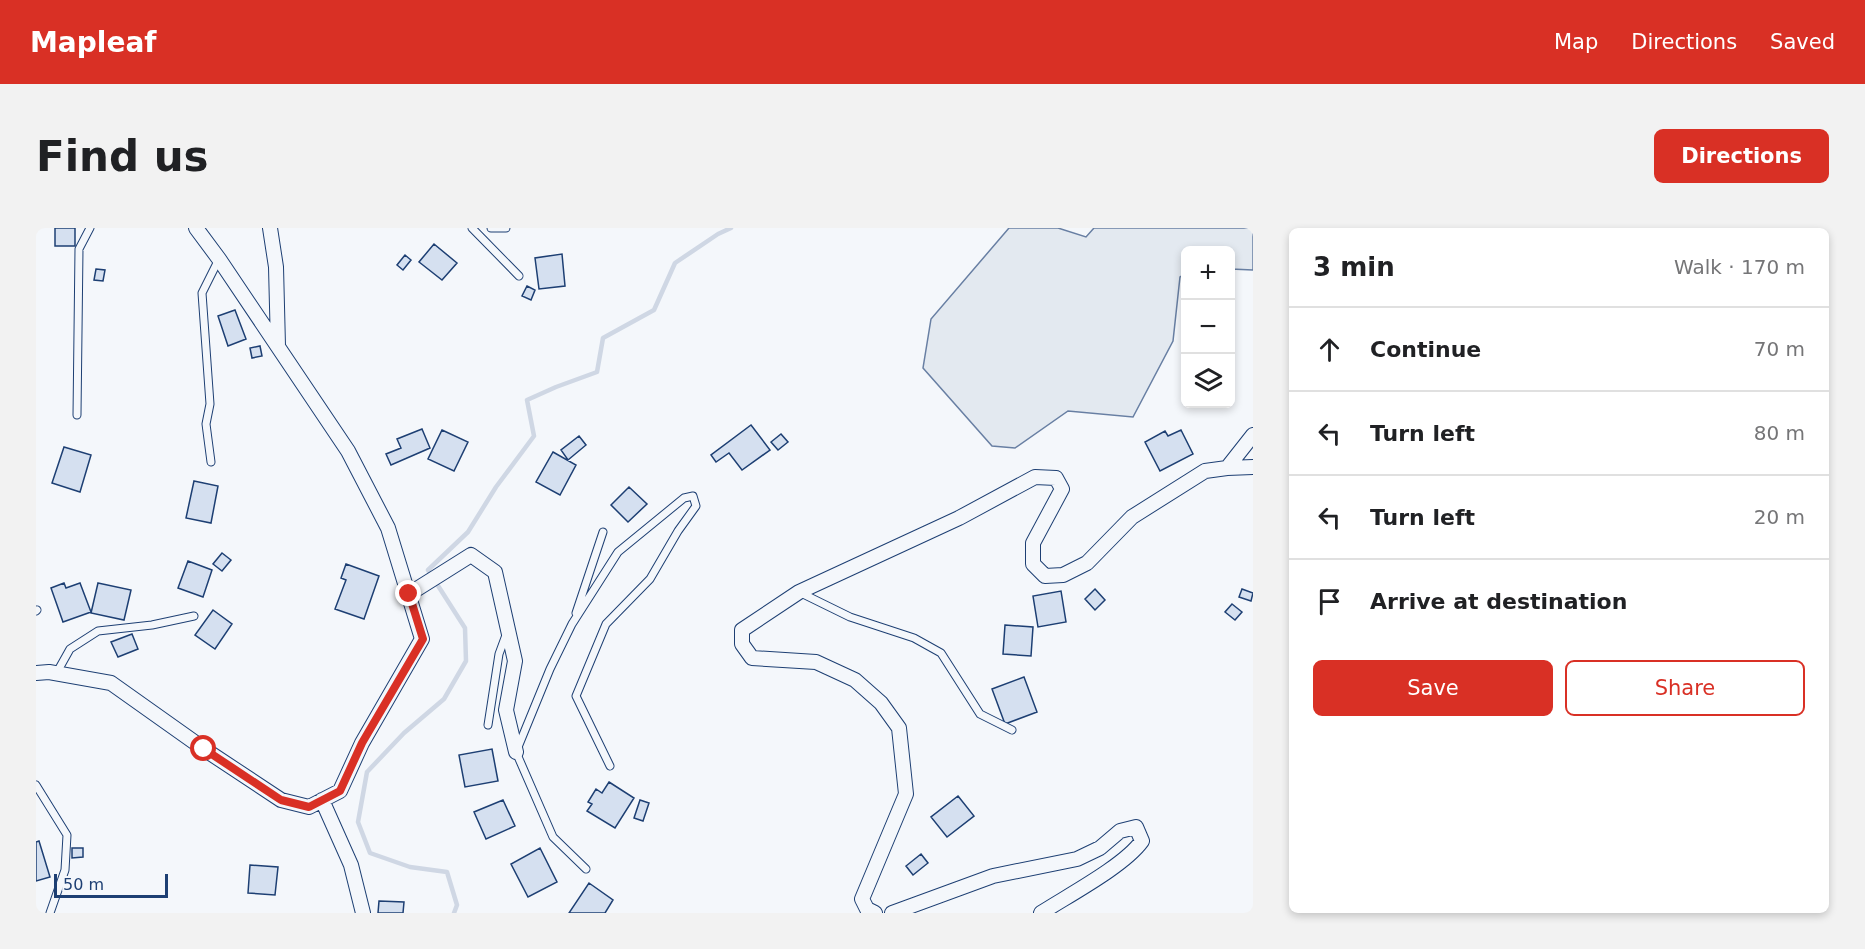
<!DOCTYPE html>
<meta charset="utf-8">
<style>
body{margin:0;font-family:"DejaVu Sans",sans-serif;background:#f2f2f2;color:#202124}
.controls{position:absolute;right:18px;top:18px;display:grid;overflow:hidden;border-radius:9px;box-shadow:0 3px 9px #0003}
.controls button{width:54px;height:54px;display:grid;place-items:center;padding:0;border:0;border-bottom:2px solid #e0e0e0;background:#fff;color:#202124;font:30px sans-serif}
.scale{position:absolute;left:18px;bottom:15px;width:114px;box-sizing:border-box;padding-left:6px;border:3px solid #1d3f73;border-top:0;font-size:16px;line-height:21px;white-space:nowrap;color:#1d3f73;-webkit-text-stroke:4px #f4f7fb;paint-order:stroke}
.stop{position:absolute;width:18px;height:18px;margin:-14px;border:4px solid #d93025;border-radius:50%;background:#fff}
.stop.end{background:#d93025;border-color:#fff;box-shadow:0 2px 6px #0008}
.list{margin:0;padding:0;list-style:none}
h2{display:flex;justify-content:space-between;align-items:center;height:78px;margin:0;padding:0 24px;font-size:26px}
h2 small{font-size:20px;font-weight:400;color:#757577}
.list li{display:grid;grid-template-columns:39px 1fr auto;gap:18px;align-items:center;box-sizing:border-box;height:84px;padding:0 24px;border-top:2px solid #e0e0e0}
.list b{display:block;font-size:22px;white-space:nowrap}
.list em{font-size:20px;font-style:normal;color:#757577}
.actions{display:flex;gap:12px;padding:18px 24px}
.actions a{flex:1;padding:14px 0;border:2px solid #d93025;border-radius:9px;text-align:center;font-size:21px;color:#d93025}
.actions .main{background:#d93025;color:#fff}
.icon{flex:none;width:33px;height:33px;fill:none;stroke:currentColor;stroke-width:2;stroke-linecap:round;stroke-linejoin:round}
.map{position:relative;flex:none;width:1217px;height:685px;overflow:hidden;border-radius:9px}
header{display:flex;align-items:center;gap:36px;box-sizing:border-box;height:84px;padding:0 30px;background:#d93025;color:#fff}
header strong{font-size:28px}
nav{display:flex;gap:33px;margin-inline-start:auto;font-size:21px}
.intro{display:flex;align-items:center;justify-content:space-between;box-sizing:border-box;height:144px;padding:0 36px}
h1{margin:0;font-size:42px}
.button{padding:15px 27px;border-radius:9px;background:#d93025;color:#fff;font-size:21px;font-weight:700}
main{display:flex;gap:36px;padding:0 36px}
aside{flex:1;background:#fff;border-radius:9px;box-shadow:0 3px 9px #0003}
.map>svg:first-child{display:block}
.green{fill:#e3e9f0;stroke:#687fa3;stroke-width:1.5}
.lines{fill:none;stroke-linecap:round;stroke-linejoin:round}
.stream{stroke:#cfd7e4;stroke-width:4.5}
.building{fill:#d5e0f0;stroke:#1d3f73;stroke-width:1.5}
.service-casing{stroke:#1d3f73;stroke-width:9}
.minor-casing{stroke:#1d3f73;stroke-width:16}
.service{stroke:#f4f7fb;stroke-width:7}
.minor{stroke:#f4f7fb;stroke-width:14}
.route{stroke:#d93025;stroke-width:8}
</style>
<header>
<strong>Mapleaf</strong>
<nav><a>Map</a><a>Directions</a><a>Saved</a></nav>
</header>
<div class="intro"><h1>Find us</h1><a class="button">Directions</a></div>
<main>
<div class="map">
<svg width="1217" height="685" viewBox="0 0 1217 685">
<rect width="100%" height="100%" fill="#f4f7fb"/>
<path class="green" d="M 973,0 L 1022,0 L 1050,9 L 1058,0 L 1217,0 L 1217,42 L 1195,41 L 1194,22 L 1150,22 L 1149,46 L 1144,49 L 1137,113 L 1097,189 L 1032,183 L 979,220 L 956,218 L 887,140 L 895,91 Z"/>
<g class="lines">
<path class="stream" d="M 418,685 L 421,677 L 411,644 L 374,639 L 334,625 L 322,594 L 331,544 L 368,505 L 408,471 L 430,433 L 429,400 L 392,342 L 432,304 L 460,259 L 498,208 L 491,172 L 520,159 L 561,144 L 567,110 L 618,82 L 639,35 L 682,6 L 695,0"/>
</g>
<path class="building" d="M 19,0 L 39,0 L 39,18 L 19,18 Z
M 398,16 L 421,35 L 406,52 L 383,34 Z
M 526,26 L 529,58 L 503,61 L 499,30 Z
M 369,27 L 375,32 L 367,42 L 361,37 Z
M 60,41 L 69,42 L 67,53 L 58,52 Z
M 491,58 L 499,62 L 495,72 L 486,68 Z
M 199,82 L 210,111 L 192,118 L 182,88 Z
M 224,118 L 226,128 L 216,130 L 214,120 Z
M 715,197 L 734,222 L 706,242 L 693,225 L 680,234 L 675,227 Z
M 386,201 L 394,220 L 355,237 L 350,226 L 365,220 L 361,211 Z
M 406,202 L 432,214 L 418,243 L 392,231 Z
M 1145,202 L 1157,226 L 1124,243 L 1109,214 L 1129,203 L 1132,208 Z
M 745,206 L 752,214 L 742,222 L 735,214 Z
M 543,208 L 550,217 L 532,232 L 525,222 Z
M 28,219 L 55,227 L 44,264 L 16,255 Z
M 517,224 L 540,237 L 524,267 L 500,254 Z
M 158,253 L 182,258 L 175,295 L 150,290 Z
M 593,259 L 611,276 L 592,294 L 575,277 Z
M 186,325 L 195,332 L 186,343 L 177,336 Z
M 152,333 L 176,342 L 167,369 L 142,360 Z
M 310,336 L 343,348 L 328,391 L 299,381 L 310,352 L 305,350 Z
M 28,355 L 30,360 L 44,355 L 55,384 L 27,394 L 15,360 Z
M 62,355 L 95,362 L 88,392 L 55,385 Z
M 1059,361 L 1069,372 L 1059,382 L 1049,371 Z
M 1206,361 L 1217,365 L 1215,373 L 1203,369 Z
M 1025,363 L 1030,394 L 1002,399 L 997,368 Z
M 1196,376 L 1206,384 L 1199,392 L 1189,384 Z
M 177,382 L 196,396 L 179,421 L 159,407 Z
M 969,397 L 997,399 L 995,428 L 967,426 Z
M 96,406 L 102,421 L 82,429 L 75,414 Z
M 988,449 L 1001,484 L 969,496 L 956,461 Z
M 456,521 L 462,553 L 429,559 L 423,527 Z
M 573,554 L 598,570 L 579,600 L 551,583 L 556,576 L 552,574 L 560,561 L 566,565 Z
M 922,568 L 938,588 L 911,609 L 895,589 Z
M 467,572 L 479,598 L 450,611 L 438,584 Z
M 604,572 L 613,575 L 607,593 L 598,590 Z
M 3,613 L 14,649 L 0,653 L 0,614 Z
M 36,620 L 47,620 L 47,629 L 36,630 Z
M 504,620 L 521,654 L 492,669 L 475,636 Z
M 885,626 L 892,635 L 877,647 L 870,638 Z
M 214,637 L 242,639 L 239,667 L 212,665 Z
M 553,655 L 577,672 L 569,685 L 533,685 Z
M 343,673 L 368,674 L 367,685 L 342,685 Z"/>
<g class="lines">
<defs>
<path id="service" d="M 436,0 L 483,48
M 455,0 L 470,0
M 41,187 L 43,21 L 54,0
M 175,234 L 170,196 L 174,176 L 166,65 L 183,31
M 763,364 L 814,389 L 878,410 L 905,425 L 944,486 L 976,502
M 0,383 L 1,382
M 540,385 L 567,304
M 20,446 L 34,421 L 62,403 L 116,397 L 158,388
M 452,497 L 463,426 L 470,407
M 0,557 L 31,607 L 29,642 L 14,685
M 550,641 L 517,609 L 480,524 L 514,441 L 536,396 L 582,324 L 648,270 L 657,268 L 660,278 L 642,303 L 614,351 L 570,396 L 540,468 L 574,538"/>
<path id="minor" d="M 234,0 L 240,39 L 242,118
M 1191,240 L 1217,207
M 373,366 L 435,327 L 459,344 L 479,433 L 470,482 L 480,524
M 0,445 L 13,444 L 75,455 L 168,521 L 245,572 L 273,579 L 304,563 L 326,515 L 386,411 L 352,300 L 312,223 L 183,31 L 160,0
M 286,572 L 315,637 L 327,685
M 839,685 L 831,681 L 826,671 L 870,566 L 863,500 L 845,475 L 819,452 L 780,434 L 716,430 L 706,416 L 706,402 L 763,364 L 923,290 L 999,249 L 1020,250 L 1026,261 L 997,315 L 997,336 L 1009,348 L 1027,347 L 1051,335 L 1096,289 L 1169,243 L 1191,240 L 1217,239
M 856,685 L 957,648 L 1041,631 L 1064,620 L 1084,603 L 1100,599 L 1106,613 C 1088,638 1033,667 1005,685"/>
</defs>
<use href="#service" class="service-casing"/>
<use href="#minor" class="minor-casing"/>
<use href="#service" class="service"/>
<use href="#minor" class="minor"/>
</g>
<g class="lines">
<path class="route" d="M 168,521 L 245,572 L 273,579 L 304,563 L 326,515 L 387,411 L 373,366"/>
</g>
</svg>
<div class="controls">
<button>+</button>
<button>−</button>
<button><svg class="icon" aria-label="layers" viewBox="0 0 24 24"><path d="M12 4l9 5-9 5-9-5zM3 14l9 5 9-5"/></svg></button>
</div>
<div class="scale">50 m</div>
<div class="stop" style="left:168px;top:521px"></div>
<div class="stop end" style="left:373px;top:366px"></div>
</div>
<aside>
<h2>3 min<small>Walk · 170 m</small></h2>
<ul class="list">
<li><svg class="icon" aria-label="ahead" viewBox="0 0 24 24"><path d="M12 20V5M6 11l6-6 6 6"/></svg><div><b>Continue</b></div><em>70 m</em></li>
<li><svg class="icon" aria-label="left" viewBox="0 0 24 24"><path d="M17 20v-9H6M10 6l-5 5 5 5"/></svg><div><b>Turn left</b></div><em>80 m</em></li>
<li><svg class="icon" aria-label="left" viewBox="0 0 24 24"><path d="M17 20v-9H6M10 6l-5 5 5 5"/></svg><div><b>Turn left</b></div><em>20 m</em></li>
<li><svg class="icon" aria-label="arrive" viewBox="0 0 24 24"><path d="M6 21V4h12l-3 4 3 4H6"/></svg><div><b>Arrive at destination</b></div></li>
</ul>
<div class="actions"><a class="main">Save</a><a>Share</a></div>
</aside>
</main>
